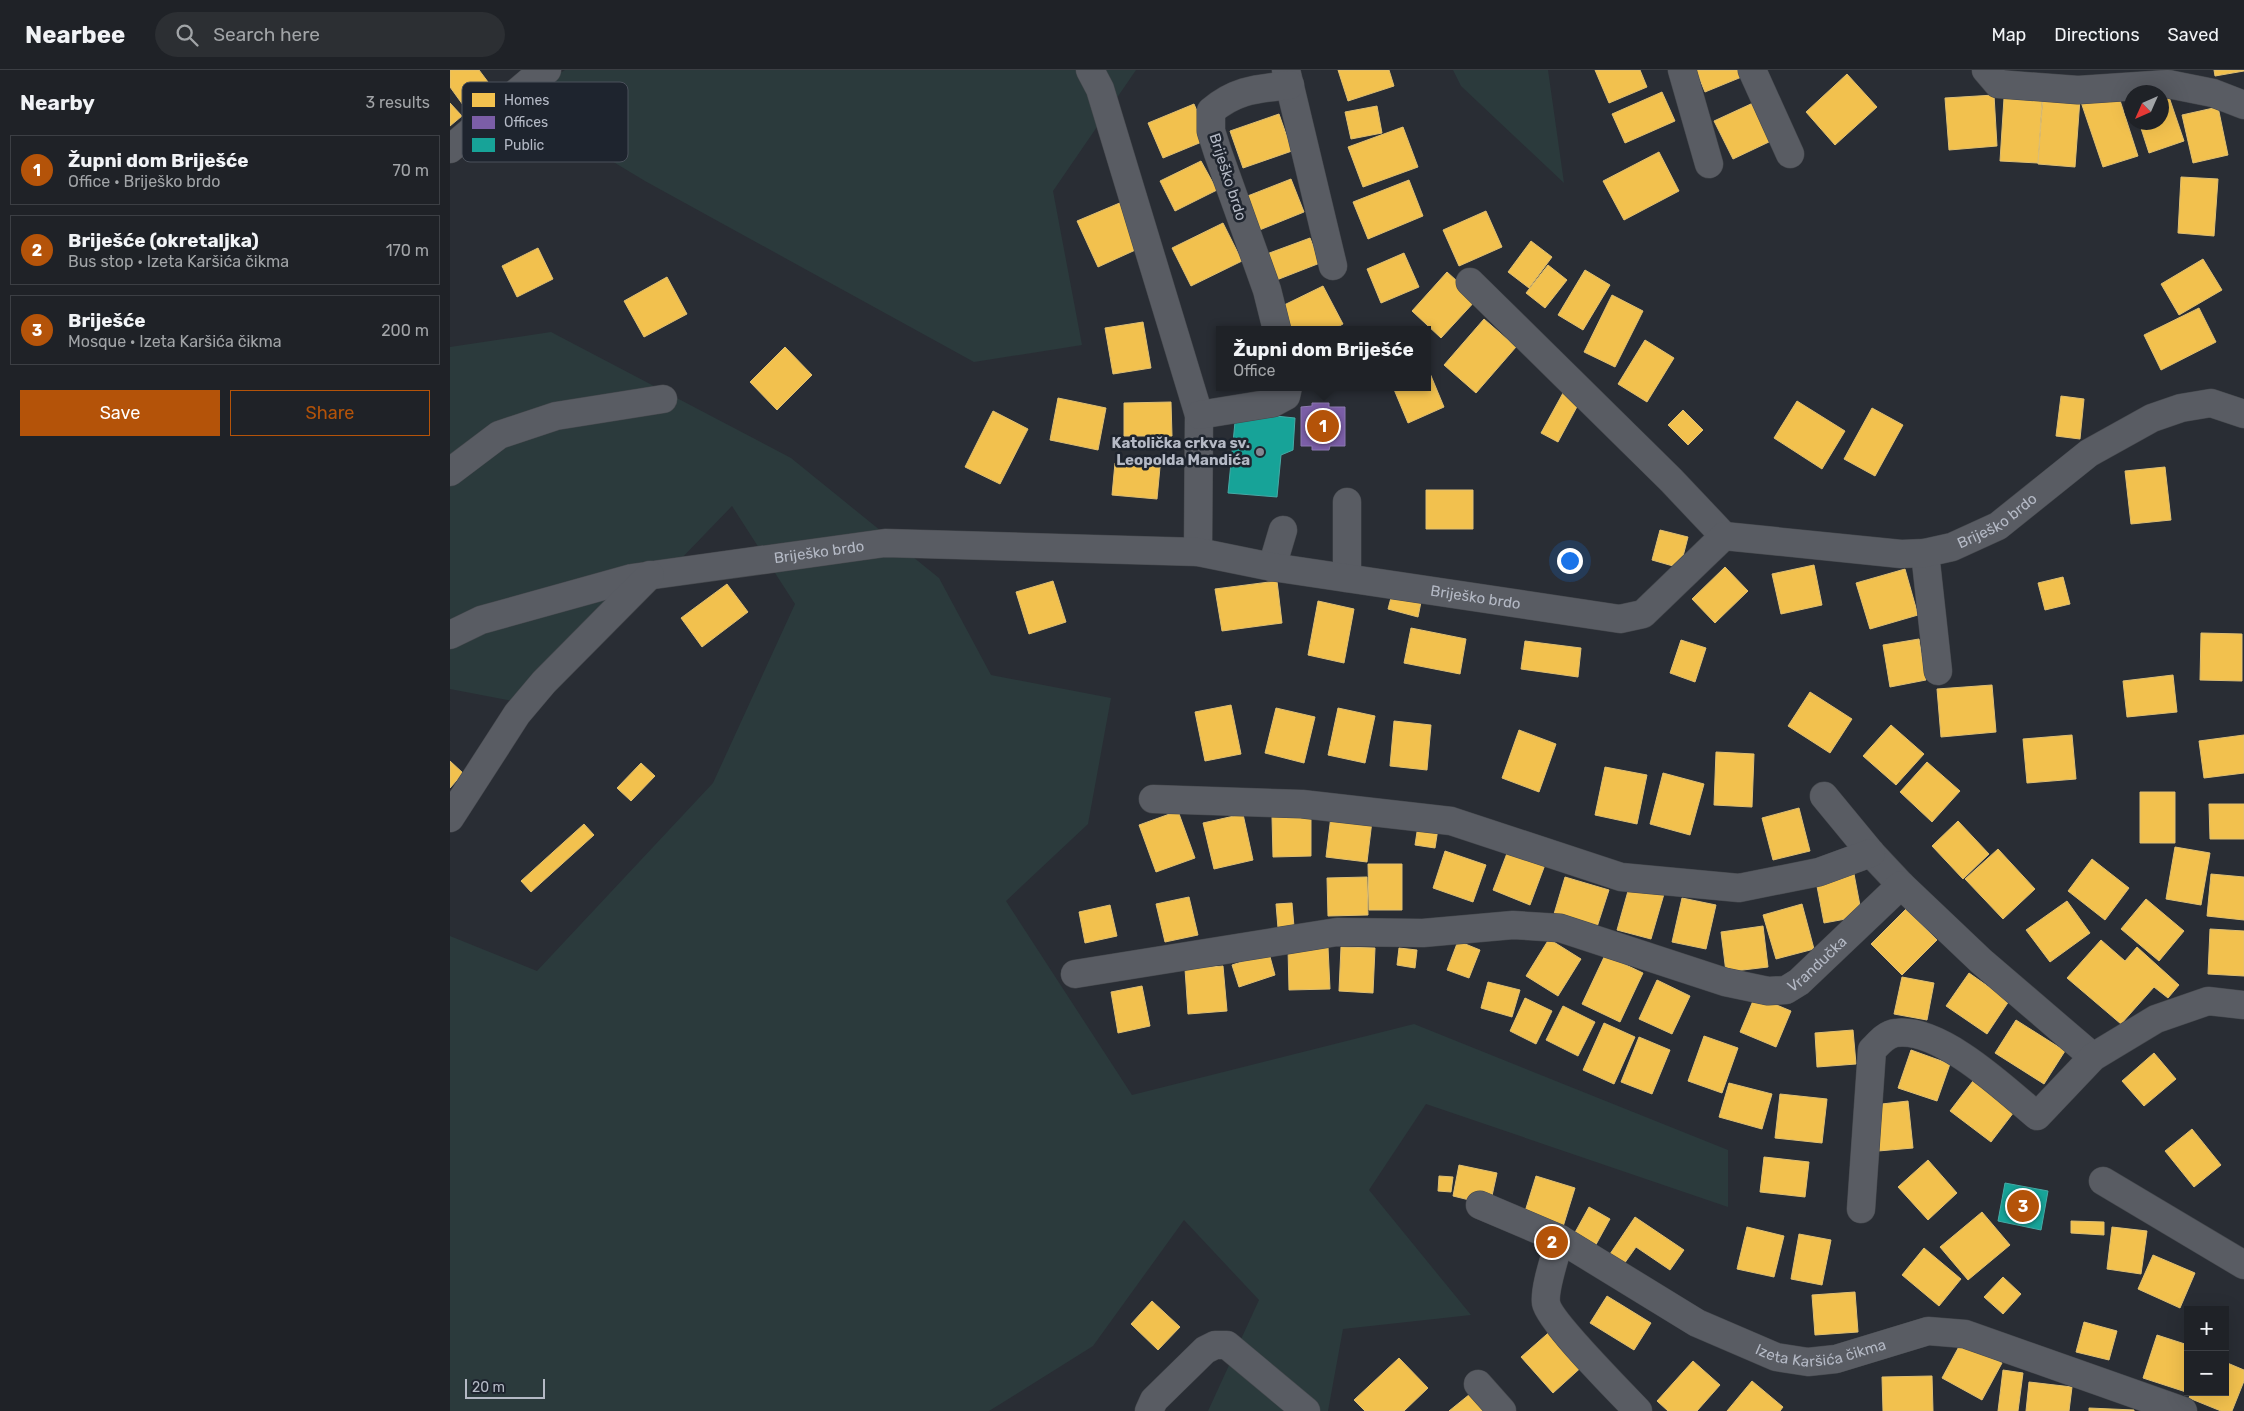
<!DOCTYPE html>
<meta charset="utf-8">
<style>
body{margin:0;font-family:Rubik,sans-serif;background:#2c2f33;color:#f1f3f6}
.controls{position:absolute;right:15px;bottom:15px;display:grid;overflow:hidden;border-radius:0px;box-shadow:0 5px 20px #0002}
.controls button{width:45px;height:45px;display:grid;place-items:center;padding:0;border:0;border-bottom:1px solid #3c3f44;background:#1f2227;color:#f1f3f6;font:25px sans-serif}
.compass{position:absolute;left:1674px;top:15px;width:45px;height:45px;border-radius:50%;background:#1f2227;box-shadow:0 5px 20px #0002;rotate:225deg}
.scale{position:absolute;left:15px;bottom:12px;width:80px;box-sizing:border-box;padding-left:5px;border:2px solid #b4b9c5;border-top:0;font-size:14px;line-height:18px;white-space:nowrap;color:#b4b9c5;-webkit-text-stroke:4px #1e242e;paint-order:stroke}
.you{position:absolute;left:1119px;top:490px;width:18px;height:18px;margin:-12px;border:4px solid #fff;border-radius:50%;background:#1a73e8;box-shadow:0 0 0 8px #1a73e833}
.badge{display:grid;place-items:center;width:32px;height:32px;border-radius:50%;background:#b45309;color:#fff;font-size:16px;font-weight:700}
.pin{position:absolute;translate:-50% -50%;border:2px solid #fff;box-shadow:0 1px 5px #0006}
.popup{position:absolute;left:766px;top:256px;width:215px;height:65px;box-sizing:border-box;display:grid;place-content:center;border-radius:0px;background:#1f2227;filter:drop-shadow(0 1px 4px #0005);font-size:16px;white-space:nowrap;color:#a1a4a7}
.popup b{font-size:19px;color:#f1f3f6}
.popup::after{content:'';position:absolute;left:50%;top:100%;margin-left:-10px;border:10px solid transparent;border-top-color:#1f2227}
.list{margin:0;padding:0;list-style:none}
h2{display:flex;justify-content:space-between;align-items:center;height:65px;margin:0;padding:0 20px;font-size:21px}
h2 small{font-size:16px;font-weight:400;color:#a1a4a7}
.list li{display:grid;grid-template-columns:32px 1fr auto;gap:15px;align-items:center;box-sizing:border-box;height:70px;margin:0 10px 10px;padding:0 10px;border:1px solid #3c3f44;border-radius:0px}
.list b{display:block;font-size:19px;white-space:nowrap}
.list p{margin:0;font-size:16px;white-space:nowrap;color:#a1a4a7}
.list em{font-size:16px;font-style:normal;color:#a1a4a7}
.actions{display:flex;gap:10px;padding:15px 20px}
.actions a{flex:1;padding:11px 0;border:1px solid #b45309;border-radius:0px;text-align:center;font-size:18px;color:#b45309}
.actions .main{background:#b45309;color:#fff}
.icon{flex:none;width:28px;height:28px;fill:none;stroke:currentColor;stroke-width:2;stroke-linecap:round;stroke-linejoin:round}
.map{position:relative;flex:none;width:1794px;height:1341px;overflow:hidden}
header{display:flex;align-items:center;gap:30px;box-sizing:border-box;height:70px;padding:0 25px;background:#1f2227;border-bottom:1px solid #3c3f44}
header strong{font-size:24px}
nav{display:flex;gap:28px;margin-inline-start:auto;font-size:18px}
.search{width:350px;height:45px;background:#2c2f33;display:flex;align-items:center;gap:12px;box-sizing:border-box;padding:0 18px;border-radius:28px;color:#a1a4a7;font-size:19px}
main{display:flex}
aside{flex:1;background:#1f2227}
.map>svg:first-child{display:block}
.green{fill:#2b3a3c}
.homes{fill:#f2c14e;stroke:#dfbf72}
.offices{fill:#7b5ea7;stroke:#8c79b0}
.public{fill:#17a398;stroke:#46aaa6}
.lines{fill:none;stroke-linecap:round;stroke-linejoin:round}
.minor-casing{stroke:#45484d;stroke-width:29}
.minor{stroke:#595c63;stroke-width:28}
.poi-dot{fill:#838892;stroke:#1e242e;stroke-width:2}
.labels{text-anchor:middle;stroke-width:5;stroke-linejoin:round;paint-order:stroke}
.street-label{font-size:15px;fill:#b4b9c5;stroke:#1e242e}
.poi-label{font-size:15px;font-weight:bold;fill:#b4b9c5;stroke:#1e242e;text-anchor:end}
.key{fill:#1e242e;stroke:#4b515b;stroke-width:1}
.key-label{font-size:14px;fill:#b4b9c5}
</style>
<header>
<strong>Nearbee</strong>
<div class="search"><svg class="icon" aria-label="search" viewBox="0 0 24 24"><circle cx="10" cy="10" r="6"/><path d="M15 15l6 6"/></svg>Search here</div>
<nav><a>Map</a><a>Directions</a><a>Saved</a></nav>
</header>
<main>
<aside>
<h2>Nearby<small>3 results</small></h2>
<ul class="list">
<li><span class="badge">1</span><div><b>Župni dom Briješće</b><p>Office · Briješko brdo</p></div><em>70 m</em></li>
<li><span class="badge">2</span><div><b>Briješće (okretaljka)</b><p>Bus stop · Izeta Karšića čikma</p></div><em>170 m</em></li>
<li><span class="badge">3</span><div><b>Briješće</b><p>Mosque · Izeta Karšića čikma</p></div><em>200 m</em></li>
</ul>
<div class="actions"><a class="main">Save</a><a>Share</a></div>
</aside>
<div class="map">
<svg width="1794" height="1341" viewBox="0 0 1794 1341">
<rect width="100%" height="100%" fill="#292d34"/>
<path class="green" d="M 115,0 L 686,0 L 603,121 L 632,275 L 524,292 L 195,111 L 64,32 Z
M 1003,0 L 1098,0 L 1114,113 L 1011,16 Z
M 101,262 L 341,388 L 489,508 L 541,605 L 661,628 L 638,754 L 556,831 L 682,1025 L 964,954 L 1278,1080 L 1278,1137 L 976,1034 L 919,1120 L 1021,1245 L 893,1259 L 878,1341 L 758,1341 L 809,1230 L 734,1150 L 643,1276 L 539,1341 L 0,1341 L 0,866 L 87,901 L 263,713 L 345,534 L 282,436 L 89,636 L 0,619 L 0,277 Z"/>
<path class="homes" d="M 0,0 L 29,0 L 41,16 L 13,35 L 0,17 Z
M 888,0 L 939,0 L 944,16 L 898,31 Z
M 1145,0 L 1190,0 L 1197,17 L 1159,33 Z
M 1246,0 L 1292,0 L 1294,6 L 1255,22 Z
M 1764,0 L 1794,0 L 1794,1 L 1765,6 Z
M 1397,4 L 1427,37 L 1385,75 L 1356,42 Z
M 1666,18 L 1688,86 L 1653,97 L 1630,29 Z
M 1212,22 L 1225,51 L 1175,73 L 1162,44 Z
M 1718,24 L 1734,71 L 1699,83 L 1689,52 L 1712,52 L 1712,27 Z
M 1544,25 L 1547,76 L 1499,80 L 1495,28 Z
M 1593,27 L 1630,29 L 1625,97 L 1588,94 Z
M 1554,28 L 1592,31 L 1588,93 L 1550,91 Z
M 0,33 L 12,46 L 0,56 Z
M 1303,33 L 1321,71 L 1283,89 L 1264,51 Z
M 744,34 L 759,69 L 713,88 L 698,53 Z
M 927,36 L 932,63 L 901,69 L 895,42 Z
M 1768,37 L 1778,85 L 1743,93 L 1732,45 Z
M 829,44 L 842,81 L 793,98 L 780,61 Z
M 953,57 L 968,97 L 913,117 L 898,77 Z
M 1209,82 L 1229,121 L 1174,150 L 1153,111 Z
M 751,91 L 767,120 L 725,141 L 710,111 Z
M 1731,107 L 1768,109 L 1764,166 L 1728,163 Z
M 841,109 L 854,142 L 807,161 L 795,127 Z
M 959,110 L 973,146 L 918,169 L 903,132 Z
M 672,132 L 692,177 L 648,197 L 627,151 Z
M 1036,141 L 1052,177 L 1009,196 L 993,160 Z
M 773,153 L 792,191 L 741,216 L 722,178 Z
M 860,168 L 870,193 L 824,211 L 814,185 Z
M 1081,171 L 1102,187 L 1079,218 L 1058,202 Z
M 88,178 L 103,209 L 67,227 L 52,196 Z
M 954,183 L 969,217 L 931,233 L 917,199 Z
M 1753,189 L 1772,220 L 1729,245 L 1711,214 Z
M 1098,195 L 1117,210 L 1095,238 L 1076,223 Z
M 1135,200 L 1160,215 L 1133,260 L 1108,245 Z
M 997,202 L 1027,229 L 991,268 L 962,241 Z
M 217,207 L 237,244 L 194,267 L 174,231 Z
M 873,216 L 893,254 L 882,260 L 842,260 L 830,237 Z
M 1162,225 L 1193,241 L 1165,297 L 1134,282 Z
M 1749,238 L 1766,272 L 1711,300 L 1694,265 Z
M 1034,249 L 1066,277 L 1026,323 L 994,295 Z
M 693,252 L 701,298 L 663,304 L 655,258 Z
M 1195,270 L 1224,288 L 1197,332 L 1168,314 Z
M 335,277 L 362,305 L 327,340 L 300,312 Z
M 979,301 L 994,337 L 958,353 L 943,317 L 977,317 L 977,302 Z
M 1113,323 L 1129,333 L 1108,372 L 1091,363 Z
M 1611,326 L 1634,329 L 1630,369 L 1606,366 Z
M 608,328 L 656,338 L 648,380 L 600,370 Z
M 1347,331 L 1395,361 L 1372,399 L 1324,368 Z
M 721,332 L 722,366 L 674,366 L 674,333 Z
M 1422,338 L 1453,355 L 1425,406 L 1394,389 Z
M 1233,340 L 1253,360 L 1238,375 L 1218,355 Z
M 543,341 L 578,359 L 550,414 L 515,397 Z
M 665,393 L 710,397 L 707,429 L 662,425 Z
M 1715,397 L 1721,450 L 1681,454 L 1675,401 Z
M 976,420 L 1023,420 L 1023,459 L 976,459 Z
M 1210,460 L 1238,467 L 1230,498 L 1202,490 Z
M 1364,495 L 1372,535 L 1331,544 L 1322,504 Z
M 1275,497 L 1298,521 L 1265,553 L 1242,529 Z
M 1455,499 L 1468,545 L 1420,559 L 1406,513 Z
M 1613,507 L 1620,534 L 1595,540 L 1588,513 Z
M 603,511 L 616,552 L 579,564 L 566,522 Z
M 827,511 L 832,553 L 772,561 L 765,519 Z
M 277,514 L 298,542 L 252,577 L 231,548 Z
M 942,524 L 971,532 L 968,547 L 938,539 Z
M 868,531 L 904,539 L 894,593 L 858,585 Z
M 961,558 L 1016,569 L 1010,604 L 954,593 Z
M 1751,563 L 1792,564 L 1792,611 L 1750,610 Z
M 1469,569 L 1476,610 L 1440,617 L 1433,575 Z
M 1231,570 L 1256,578 L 1245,612 L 1220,603 Z
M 1075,571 L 1131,578 L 1128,607 L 1071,599 Z
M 1723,605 L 1727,642 L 1677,647 L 1673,611 Z
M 1542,615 L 1546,662 L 1491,667 L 1487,619 Z
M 1360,622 L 1402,649 L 1380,683 L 1338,656 Z
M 781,635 L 791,684 L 755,691 L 745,642 Z
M 826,638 L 865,647 L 854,693 L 815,683 Z
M 888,638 L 925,646 L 915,693 L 878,685 Z
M 944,651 L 981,655 L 977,700 L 940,696 Z
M 1441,655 L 1474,684 L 1446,715 L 1413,686 Z
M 1069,660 L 1106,674 L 1089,722 L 1052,708 Z
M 1622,665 L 1626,709 L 1577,713 L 1573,669 Z
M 1794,665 L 1794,703 L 1754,708 L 1749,671 Z
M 1266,682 L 1304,684 L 1302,737 L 1264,735 Z
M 0,691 L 13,703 L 0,718 Z
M 1477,692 L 1510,721 L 1482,752 L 1450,722 Z
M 191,693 L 205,706 L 181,731 L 167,718 Z
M 1155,697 L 1197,705 L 1187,754 L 1145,745 Z
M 1213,703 L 1254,714 L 1240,765 L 1200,754 Z
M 1690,722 L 1725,722 L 1725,773 L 1690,773 Z
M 1759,734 L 1794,734 L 1794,769 L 1760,769 Z
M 1349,738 L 1360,781 L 1323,790 L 1312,748 Z
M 728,741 L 745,788 L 706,802 L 689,755 Z
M 793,744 L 803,790 L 764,799 L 753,753 Z
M 861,746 L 861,786 L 823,787 L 822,747 Z
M 881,746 L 922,751 L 917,792 L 876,787 Z
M 969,749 L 989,752 L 985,778 L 965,775 Z
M 1508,751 L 1539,784 L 1513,809 L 1482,776 Z
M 134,754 L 144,765 L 81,822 L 71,811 Z
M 1725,777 L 1760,783 L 1751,835 L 1716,829 Z
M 1059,778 L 1096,792 L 1080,835 L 1043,820 Z
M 1548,779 L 1585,819 L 1553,849 L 1515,809 Z
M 995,781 L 1036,795 L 1023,832 L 983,818 Z
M 1642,789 L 1679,818 L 1655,850 L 1618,821 Z
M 918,794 L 952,794 L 952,840 L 919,840 Z
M 1404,804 L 1412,846 L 1374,853 L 1366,811 Z
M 1761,804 L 1794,807 L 1794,850 L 1757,846 Z
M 917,807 L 918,845 L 878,846 L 877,808 Z
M 1115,807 L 1159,820 L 1147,857 L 1104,844 Z
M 1180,814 L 1214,824 L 1201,869 L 1167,860 Z
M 739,827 L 748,865 L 715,872 L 706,834 Z
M 1232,828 L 1266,835 L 1256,879 L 1222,872 Z
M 1696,829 L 1734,861 L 1709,891 L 1671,859 Z
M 1617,831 L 1640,863 L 1600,892 L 1576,860 Z
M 842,833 L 844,857 L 828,858 L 826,834 Z
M 1352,834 L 1364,879 L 1326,889 L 1313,845 Z
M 660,835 L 667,866 L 635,873 L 629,842 Z
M 1456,839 L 1487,870 L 1452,905 L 1421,874 Z
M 1313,856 L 1318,897 L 1276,902 L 1271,862 Z
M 1760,859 L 1794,861 L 1794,906 L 1758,904 Z
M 1099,869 L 1131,889 L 1108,926 L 1076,906 Z
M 1651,870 L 1675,891 L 1687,877 L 1729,915 L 1718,928 L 1704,917 L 1671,954 L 1617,908 Z
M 1008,871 L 1030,880 L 1019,908 L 997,900 Z
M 878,877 L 880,919 L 839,920 L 838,878 Z
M 891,877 L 925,878 L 923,923 L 889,921 Z
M 949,878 L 967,880 L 965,898 L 947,895 Z
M 819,883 L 825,905 L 789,917 L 782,895 Z
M 1155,885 L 1193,903 L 1170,952 L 1132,934 Z
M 773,896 L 777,941 L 738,944 L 735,899 Z
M 1519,903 L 1559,931 L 1537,964 L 1496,936 Z
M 1452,907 L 1484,913 L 1477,950 L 1444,944 Z
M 1207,910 L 1240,926 L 1222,964 L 1189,949 Z
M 1038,912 L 1070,920 L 1062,947 L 1031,938 Z
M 692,916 L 700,956 L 668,963 L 661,922 Z
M 1305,926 L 1341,941 L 1326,977 L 1290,962 Z
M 1075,928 L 1102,941 L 1086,974 L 1060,961 Z
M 1113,936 L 1145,952 L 1128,986 L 1096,970 Z
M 1566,950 L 1615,981 L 1594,1014 L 1545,983 Z
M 1154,953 L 1185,967 L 1164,1014 L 1133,1000 Z
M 1403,960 L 1406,994 L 1367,997 L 1365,963 Z
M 1254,966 L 1288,978 L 1272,1023 L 1238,1011 Z
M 1189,967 L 1220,980 L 1202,1024 L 1171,1012 Z
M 1461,980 L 1500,994 L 1487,1031 L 1448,1018 Z
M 1704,983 L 1726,1009 L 1694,1036 L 1672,1011 Z
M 1526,1007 L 1567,1038 L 1541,1072 L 1500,1041 Z
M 1279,1013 L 1322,1024 L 1312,1059 L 1269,1047 Z
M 1330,1024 L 1377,1029 L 1372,1073 L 1325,1068 Z
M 1458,1031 L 1463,1078 L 1428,1081 L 1423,1035 Z
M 1742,1059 L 1771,1095 L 1744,1117 L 1715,1081 Z
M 1314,1087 L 1359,1092 L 1355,1127 L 1310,1122 Z
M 1478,1090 L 1507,1123 L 1478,1150 L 1448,1117 Z
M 1009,1095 L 1047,1103 L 1040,1135 L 1003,1126 Z
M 989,1106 L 1003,1107 L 1001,1122 L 988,1121 Z
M 1086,1106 L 1125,1118 L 1112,1160 L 1073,1148 Z
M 1139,1137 L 1160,1149 L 1143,1180 L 1122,1168 Z
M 1532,1142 L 1560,1175 L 1518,1210 L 1490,1177 Z
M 1185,1147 L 1234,1180 L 1220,1200 L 1186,1177 L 1174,1194 L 1160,1184 Z
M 1621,1151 L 1654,1152 L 1654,1165 L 1621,1163 Z
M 1297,1157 L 1334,1166 L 1324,1207 L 1287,1199 Z
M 1662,1157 L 1697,1161 L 1691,1204 L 1657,1199 Z
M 1349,1164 L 1381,1170 L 1372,1215 L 1341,1209 Z
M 1474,1178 L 1511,1209 L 1489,1236 L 1452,1205 Z
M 1703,1185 L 1745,1203 L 1730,1238 L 1688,1219 Z
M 1553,1207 L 1571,1224 L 1553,1244 L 1534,1227 Z
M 1405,1222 L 1408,1262 L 1365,1265 L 1362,1225 Z
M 1157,1226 L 1201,1253 L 1184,1280 L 1140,1253 Z
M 702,1231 L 730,1257 L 708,1280 L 681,1254 Z
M 1634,1252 L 1667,1261 L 1659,1290 L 1626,1282 Z
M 1104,1258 L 1136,1293 L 1103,1323 L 1071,1287 Z
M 1707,1265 L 1738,1275 L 1736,1322 L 1693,1308 Z
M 1512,1271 L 1552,1293 L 1532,1330 L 1492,1308 Z
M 949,1288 L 978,1318 L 954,1341 L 915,1341 L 904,1330 Z
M 1243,1291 L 1270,1315 L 1247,1341 L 1218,1341 L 1207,1331 Z
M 1775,1292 L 1794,1300 L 1794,1311 L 1782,1341 L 1771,1341 L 1739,1328 L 1741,1322 L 1775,1322 Z
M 1553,1300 L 1573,1303 L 1568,1341 L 1548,1341 Z
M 1482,1306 L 1483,1341 L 1433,1341 L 1432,1307 Z
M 1302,1311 L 1333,1337 L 1330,1341 L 1277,1341 Z
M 1579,1312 L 1622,1317 L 1619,1341 L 1576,1341 Z
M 1025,1320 L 1042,1341 L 999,1341 Z
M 1639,1338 L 1684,1340 L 1684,1341 L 1639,1341 Z"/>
<path class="offices" d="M 862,333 L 879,333 L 879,337 L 895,337 L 895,376 L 880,376 L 879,380 L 862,380 L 862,376 L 851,376 L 851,337 L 862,336 Z"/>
<path class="public" d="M 786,342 L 845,348 L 843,380 L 831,385 L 827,427 L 778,423 Z
M 1555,1113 L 1598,1121 L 1591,1160 L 1548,1151 Z"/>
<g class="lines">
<defs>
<g id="minor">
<path d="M 640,0 L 650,19 L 749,345 L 748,482"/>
<path d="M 836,0 L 883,196"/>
<path d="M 1232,0 L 1259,94"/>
<path d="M 1302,0 L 1340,84"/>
<path d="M 1536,0 L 1548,14 L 1628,20 L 1718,14 L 1763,23 L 1794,35"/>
<path d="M 0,79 L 79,12 L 97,0"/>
<path d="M 1020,212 L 1221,410 L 1274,466"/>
<path d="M 827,260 L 817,220 L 768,83 L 761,61 L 761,41 C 787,19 808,19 840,15"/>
<path d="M 749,345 L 823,333 L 836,326 L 838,317"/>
<path d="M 0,402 L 49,365 L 106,346 L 213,329"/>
<path d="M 1475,483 L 1488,601"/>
<path d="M 822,497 L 833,460"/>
<path d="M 897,508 L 897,432"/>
<path id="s1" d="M 0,565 L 31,550 L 182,508 L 435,473 L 748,482 L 822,497 L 1170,549 L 1193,544 L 1274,466 L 1451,484 L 1475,483 L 1502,477 L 1548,456 L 1639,383 L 1702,348 L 1731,338 L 1761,333 L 1794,344"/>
<path d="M 1374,726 L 1421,783 L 1451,815"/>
<path d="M 703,729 L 852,734 L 1001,751 L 1171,807 L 1289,818 L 1369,802 L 1421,783"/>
<path d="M 0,748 L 67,644 L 94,612 L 200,505"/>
<path id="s2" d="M 625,904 L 887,862 L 973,863 L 1063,855 L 1110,858 L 1275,912 L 1318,921 L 1336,920 L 1349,912 L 1451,815 L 1531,891 L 1643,987"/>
<path d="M 1653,1111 L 1794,1195"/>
<path id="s3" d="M 1030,1135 L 1110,1169 L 1247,1253 L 1326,1287 L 1358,1292 L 1386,1289 L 1478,1261 L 1515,1264 L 1733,1341"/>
<path d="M 1411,1139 L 1422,980 C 1429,973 1436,964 1446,963 C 1490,957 1555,1019 1587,1046 L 1643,987 L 1706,949 L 1758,931 L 1794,935"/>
<path d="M 1110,1169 C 1106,1184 1094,1218 1096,1233 C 1099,1251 1171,1323 1188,1341"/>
<path d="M 1028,1314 L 1052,1341"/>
<path d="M 699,1341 L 704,1330 L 755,1280 L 765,1275 L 777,1275 L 856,1341"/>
</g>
</defs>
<use href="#minor" class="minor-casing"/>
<use href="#minor" class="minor"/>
</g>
<circle class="poi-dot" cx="810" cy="382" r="5"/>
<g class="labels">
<g class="street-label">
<text transform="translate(778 107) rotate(72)" y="5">Briješko brdo</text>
<text dy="5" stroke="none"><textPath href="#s1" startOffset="1605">Briješko brdo</textPath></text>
<text dy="5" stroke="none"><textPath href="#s1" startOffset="380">Briješko brdo</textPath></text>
<text dy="5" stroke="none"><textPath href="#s1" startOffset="1041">Briješko brdo</textPath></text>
<text dy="5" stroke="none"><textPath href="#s2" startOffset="765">Vrandučka</textPath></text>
<text dy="5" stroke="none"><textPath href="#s3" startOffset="379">Izeta Karšića čikma</textPath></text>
</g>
<g class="poi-label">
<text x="800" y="378">Katolička crkva sv.<tspan x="800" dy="17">Leopolda Mandića</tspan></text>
</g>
</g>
<rect x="12" y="12" width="166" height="80" rx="8" class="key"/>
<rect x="22" y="23" width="23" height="14" fill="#f2c14e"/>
<rect x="22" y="46" width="23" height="13" fill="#7b5ea7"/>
<rect x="22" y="68" width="23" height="14" fill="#17a398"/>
<g class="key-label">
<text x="54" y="35">Homes</text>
<text x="54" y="57">Offices</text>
<text x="54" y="80">Public</text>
</g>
</svg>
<div class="controls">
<button>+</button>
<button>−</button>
</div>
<svg class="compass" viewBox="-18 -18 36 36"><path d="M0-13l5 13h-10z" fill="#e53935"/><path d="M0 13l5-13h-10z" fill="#a1a4a7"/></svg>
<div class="scale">20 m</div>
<div class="you"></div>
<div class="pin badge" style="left:873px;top:356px">1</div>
<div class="popup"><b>Župni dom Briješće</b>Office</div>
<div class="pin badge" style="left:1102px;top:1172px">2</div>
<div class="pin badge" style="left:1573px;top:1136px">3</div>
</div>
</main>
